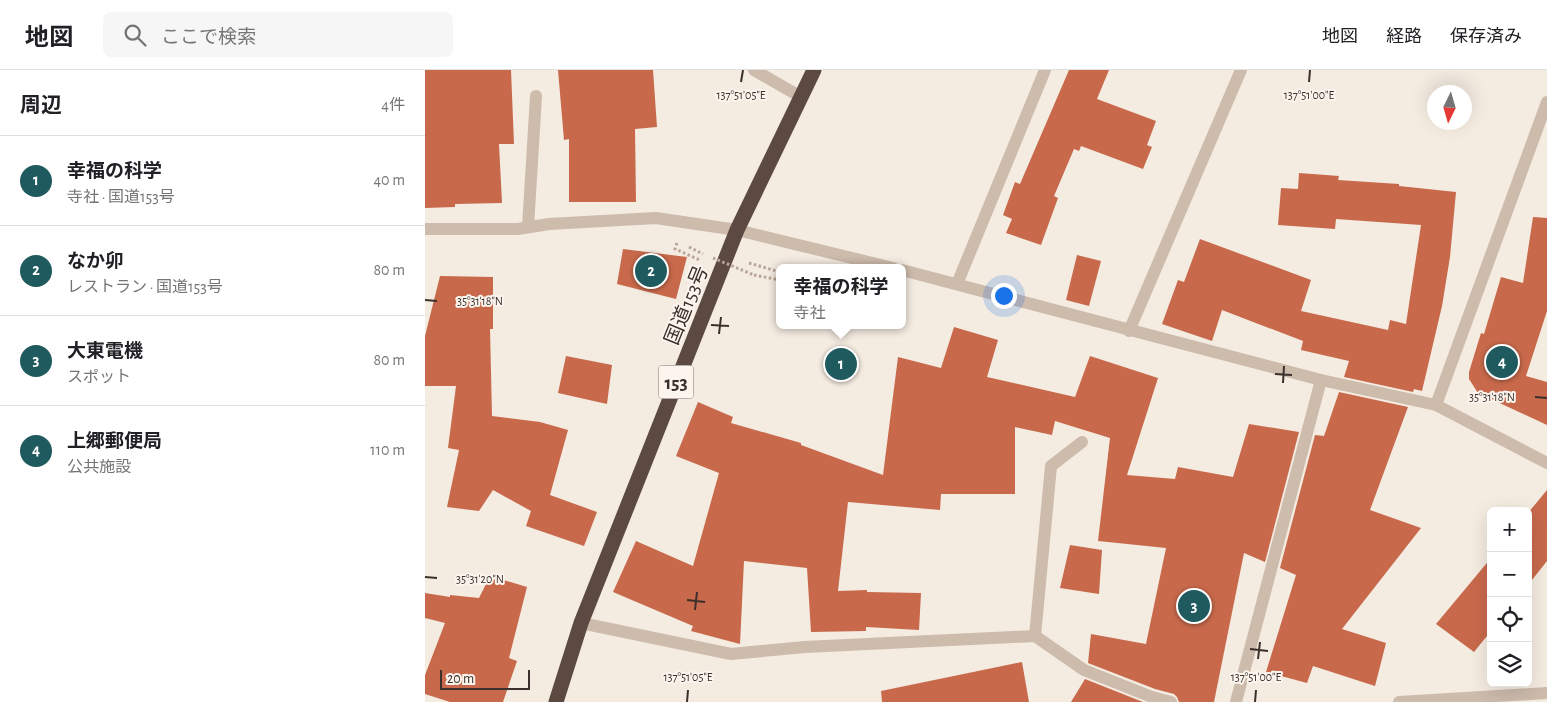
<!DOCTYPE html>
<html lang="ja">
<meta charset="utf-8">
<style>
body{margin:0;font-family:"Alegreya Sans","Noto Sans JP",sans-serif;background:#f6f6f6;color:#202124}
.controls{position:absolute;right:15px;bottom:15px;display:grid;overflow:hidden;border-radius:8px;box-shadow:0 5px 20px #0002}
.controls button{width:45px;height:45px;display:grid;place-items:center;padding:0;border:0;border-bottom:1px solid #e0e0e0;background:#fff;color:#202124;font:25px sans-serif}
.compass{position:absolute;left:1002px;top:15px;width:45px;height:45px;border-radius:50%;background:#fff;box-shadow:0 5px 20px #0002;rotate:185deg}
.scale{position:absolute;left:15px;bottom:12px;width:90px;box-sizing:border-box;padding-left:5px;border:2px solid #3b302b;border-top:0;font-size:14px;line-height:18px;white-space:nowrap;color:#3b302b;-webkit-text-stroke:4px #fbf5ee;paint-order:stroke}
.you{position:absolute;left:578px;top:225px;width:18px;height:18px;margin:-12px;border:4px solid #fff;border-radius:50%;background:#1a73e8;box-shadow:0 0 0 8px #1a73e833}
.badge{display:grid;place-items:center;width:32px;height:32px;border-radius:50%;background:#1f5a5e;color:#fff;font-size:16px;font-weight:700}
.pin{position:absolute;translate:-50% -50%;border:2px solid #fff;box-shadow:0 1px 5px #0006}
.popup{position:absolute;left:351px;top:194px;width:130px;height:65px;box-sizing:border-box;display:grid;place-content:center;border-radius:8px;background:#fff;filter:drop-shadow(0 1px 4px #0005);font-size:16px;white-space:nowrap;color:#757577}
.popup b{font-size:19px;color:#202124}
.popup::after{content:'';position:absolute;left:50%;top:100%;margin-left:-10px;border:10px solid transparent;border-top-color:#fff}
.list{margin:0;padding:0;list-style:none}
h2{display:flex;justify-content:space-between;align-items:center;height:65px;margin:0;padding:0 20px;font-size:21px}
h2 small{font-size:16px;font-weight:400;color:#757577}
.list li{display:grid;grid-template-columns:32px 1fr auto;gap:15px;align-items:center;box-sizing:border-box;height:90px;padding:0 20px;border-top:1px solid #e0e0e0}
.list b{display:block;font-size:19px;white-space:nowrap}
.list p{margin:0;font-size:16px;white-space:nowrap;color:#757577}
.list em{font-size:16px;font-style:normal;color:#757577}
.icon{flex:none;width:28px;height:28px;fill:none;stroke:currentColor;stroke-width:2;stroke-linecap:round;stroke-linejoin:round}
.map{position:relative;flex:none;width:1122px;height:632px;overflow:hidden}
header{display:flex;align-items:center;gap:30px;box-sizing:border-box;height:70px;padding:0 25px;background:#fff;border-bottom:1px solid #e0e0e0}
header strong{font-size:24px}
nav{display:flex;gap:28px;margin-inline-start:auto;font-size:18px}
.search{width:350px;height:45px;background:#f6f6f6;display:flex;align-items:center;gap:12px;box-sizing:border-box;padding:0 18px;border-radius:8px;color:#757577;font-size:19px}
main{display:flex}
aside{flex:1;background:#fff}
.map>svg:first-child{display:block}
.building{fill:#c8694b}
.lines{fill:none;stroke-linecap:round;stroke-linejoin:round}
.path{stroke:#b9a596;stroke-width:3;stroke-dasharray:2.5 2.5;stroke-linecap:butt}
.lane{stroke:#cdbbac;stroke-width:12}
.street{stroke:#cdbbac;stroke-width:12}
.highway{stroke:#5c4a42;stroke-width:15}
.path-bridge{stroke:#b9a596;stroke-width:3;stroke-dasharray:2.5 2.5;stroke-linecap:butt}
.ticks{fill:none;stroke:#3b302b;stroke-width:2}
.labels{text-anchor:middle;stroke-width:4;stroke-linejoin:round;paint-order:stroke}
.shield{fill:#fbf5ee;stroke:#756b66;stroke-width:1}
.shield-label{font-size:19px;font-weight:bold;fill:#3b302b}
.street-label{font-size:20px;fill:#3b302b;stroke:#fbf5ee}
.ticks-label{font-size:12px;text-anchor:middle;fill:#3b302b;stroke:#fbf5ee;stroke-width:4;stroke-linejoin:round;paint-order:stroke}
</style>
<header>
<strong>地図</strong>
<div class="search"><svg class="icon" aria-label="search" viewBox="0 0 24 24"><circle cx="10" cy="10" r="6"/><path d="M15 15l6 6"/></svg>ここで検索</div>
<nav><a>地図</a><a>経路</a><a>保存済み</a></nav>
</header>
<main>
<aside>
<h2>周辺<small>4件</small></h2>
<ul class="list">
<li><span class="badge">1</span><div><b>幸福の科学</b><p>寺社 · 国道153号</p></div><em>40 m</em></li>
<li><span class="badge">2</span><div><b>なか卯</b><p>レストラン · 国道153号</p></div><em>80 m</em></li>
<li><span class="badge">3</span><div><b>大東電機</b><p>スポット</p></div><em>80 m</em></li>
<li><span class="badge">4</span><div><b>上郷郵便局</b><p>公共施設</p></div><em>110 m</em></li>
</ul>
</aside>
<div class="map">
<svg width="1122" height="632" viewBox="0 0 1122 632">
<rect width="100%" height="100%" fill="#f4ebe1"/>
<path class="building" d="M 0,0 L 86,0 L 89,74 L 74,74 L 77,133 L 30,134 L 30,137 L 0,138 Z
M 133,0 L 228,0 L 232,57 L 210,59 L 211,132 L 144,132 L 144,69 L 139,70 Z
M 644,0 L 684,0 L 672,29 L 731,51 L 722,75 L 727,77 L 718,99 L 656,76 L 654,81 L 649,79 L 629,126 L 633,128 L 616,175 L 581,163 L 587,149 L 578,145 L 590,112 L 595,114 Z
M 874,103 L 914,106 L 913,110 L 974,114 L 974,116 L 1031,122 L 1025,187 L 1017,236 L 997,321 L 989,319 L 988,322 L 919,307 L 924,291 L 876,280 L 878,271 L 797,240 L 787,271 L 737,254 L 753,210 L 759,212 L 775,169 L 886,210 L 876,241 L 963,260 L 965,250 L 981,254 L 996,155 L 911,149 L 910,159 L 853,155 L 856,118 L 873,119 Z
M 1108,147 L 1122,148 L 1122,241 L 1101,306 L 1122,312 L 1122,355 L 1053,323 L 1044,309 L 1044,302 L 1056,263 L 1059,264 L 1076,207 L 1098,213 Z
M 198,179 L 262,187 L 251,229 L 192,214 Z
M 652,185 L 676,191 L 664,236 L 641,230 Z
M 15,206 L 68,207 L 68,259 L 65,259 L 67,346 L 115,352 L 143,360 L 125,425 L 172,442 L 159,476 L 101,456 L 106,441 L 68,420 L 54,441 L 22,437 L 34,380 L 23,378 L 31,316 L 0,316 L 0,266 Z
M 529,257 L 573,270 L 562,307 L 650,327 L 665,286 L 733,308 L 702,405 L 750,409 L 753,397 L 808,407 L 824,354 L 874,362 L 840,492 L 819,483 L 789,632 L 754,632 L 752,627 L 749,624 L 730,619 L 663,593 L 666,564 L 721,574 L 741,478 L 673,471 L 685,368 L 630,351 L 627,365 L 590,357 L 590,424 L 516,424 L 515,440 L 423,432 L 413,521 L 442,520 L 442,522 L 496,523 L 494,560 L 441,557 L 441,561 L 386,562 L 382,498 L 319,491 L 315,574 L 266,561 L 268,556 L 188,522 L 211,471 L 268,496 L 294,403 L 251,386 L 273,332 L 308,347 L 306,353 L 376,373 L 376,375 L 458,405 L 473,287 L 516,298 Z
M 141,286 L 187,295 L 182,334 L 133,323 Z
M 914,322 L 983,337 L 945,440 L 996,458 L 917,559 L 961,573 L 950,616 L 888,596 L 882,613 L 841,602 L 871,505 L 855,498 L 890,365 L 899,366 Z
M 1122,420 L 1122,491 L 1103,515 L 1103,443 Z
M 645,475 L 677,480 L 674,524 L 635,518 Z
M 1066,488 L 1066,561 L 1049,582 L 1011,554 Z
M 65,506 L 102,517 L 84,588 L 92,591 L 78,632 L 25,632 L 0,624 L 0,605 L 20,553 L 0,548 L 0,523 L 25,527 L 25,525 L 54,528 Z
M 597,592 L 604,632 L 457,632 L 456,621 Z
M 660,609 L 718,632 L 646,632 Z"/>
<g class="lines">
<path class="path" d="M 252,173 L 250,179 L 275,190
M 264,177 L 278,184
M 324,193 L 355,202
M 329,205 L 355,210"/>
<path class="lane" d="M 329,0 L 376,27
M 103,157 L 111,26
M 610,566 L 626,396 L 657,372"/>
<path class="street" d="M 0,159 L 93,159 L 124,154 L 231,148 L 312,160 L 468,198
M 477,200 L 896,310 L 1011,335 L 1122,393
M 532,214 L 620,0
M 704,261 L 816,0
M 1011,335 L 1122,32
M 156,553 L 306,584 L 380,577 L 610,566 L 659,600 L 727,627 L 746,632
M 811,632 L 896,310
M 974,632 L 1122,623"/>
<path class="highway" d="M 131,632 L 156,553 L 312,160 L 389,0"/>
<path class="path-bridge" d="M 288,188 L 329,205"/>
</g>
<path class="ticks" d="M 316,12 L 318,0M 884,12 L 885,0M 0,230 L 12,231M 286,255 L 304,256M 294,264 L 296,247M 850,304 L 867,305M 858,313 L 859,296M 1110,327 L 1122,328M 0,507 L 12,508M 262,530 L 280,532M 270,540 L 272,522M 825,579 L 843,581M 833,589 L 835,572M 262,632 L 263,620M 830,632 L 831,620"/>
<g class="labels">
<rect class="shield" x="233.5" y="295.5" width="35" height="33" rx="4"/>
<g class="shield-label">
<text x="251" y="319">153</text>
</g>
<g class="street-label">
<text transform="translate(261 235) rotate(-68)" y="7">国道153号</text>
</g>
</g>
<g class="ticks-label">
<text x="316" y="29">137°51'05"E</text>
<text x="884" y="29">137°51'00"E</text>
<text x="55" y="235">35°31'18"N</text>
<text x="1067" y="331">35°31'18"N</text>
<text x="55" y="513">35°31'20"N</text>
<text x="263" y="611">137°51'05"E</text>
<text x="831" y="611">137°51'00"E</text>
</g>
</svg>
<div class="controls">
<button>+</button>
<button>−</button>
<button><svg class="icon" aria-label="locate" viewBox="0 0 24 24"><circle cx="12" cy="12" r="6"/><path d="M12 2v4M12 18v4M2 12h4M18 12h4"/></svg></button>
<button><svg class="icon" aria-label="layers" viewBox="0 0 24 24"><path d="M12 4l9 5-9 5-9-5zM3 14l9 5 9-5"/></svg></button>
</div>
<svg class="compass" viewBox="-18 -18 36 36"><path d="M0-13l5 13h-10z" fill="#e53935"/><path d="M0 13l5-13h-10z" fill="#757577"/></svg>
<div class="scale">20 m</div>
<div class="you"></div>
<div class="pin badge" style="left:416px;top:294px">1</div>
<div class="popup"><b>幸福の科学</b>寺社</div>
<div class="pin badge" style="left:226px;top:201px">2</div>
<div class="pin badge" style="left:769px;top:536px">3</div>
<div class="pin badge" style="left:1077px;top:292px">4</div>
</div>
</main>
